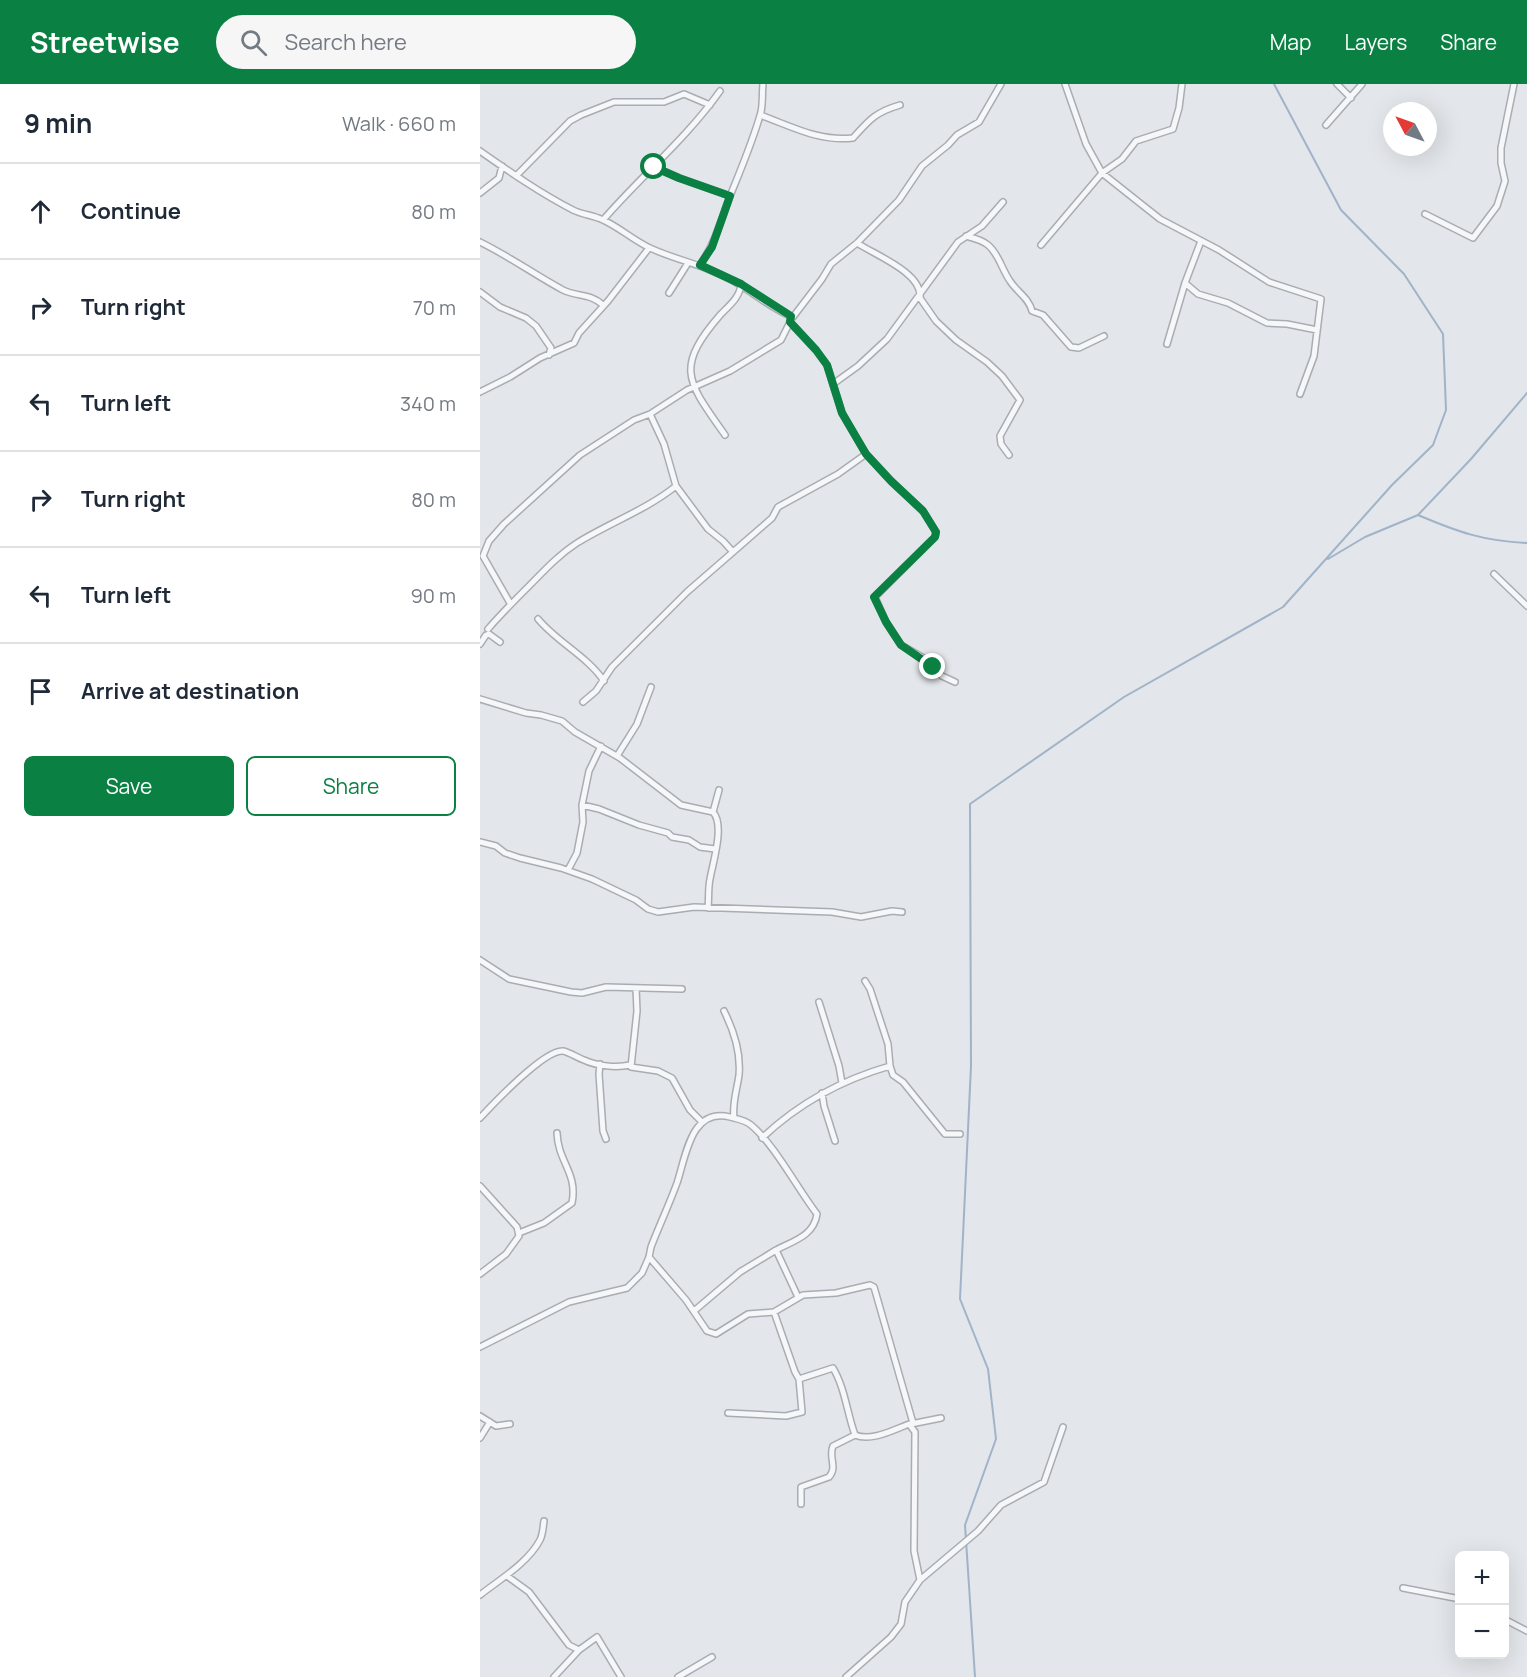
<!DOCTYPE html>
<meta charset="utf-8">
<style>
body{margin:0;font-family:Manrope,sans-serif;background:#f6f6f7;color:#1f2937}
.controls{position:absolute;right:18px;bottom:18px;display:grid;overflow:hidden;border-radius:9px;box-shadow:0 6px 24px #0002}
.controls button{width:54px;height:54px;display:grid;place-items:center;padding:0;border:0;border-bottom:2px solid #e0e1e3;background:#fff;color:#1f2937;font:30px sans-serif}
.compass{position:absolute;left:903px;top:18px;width:54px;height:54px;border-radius:50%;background:#fff;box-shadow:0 6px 24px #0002;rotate:311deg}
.stop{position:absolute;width:18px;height:18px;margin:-14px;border:4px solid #0b8043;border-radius:50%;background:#fff}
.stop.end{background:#0b8043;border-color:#fff;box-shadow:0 2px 6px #0008}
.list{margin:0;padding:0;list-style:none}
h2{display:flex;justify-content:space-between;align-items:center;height:78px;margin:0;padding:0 24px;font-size:26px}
h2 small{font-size:20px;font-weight:400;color:#747a83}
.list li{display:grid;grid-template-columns:39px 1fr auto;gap:18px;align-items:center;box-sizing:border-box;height:96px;padding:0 24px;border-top:2px solid #e0e1e3}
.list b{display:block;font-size:22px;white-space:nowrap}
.list em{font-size:20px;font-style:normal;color:#747a83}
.actions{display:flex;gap:12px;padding:18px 24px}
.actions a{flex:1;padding:14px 0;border:2px solid #0b8043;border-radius:9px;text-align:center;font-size:21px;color:#0b8043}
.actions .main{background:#0b8043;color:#fff}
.icon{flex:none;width:33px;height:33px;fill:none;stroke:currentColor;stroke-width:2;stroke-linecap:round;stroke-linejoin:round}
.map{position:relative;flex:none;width:1047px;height:1593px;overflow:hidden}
header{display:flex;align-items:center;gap:36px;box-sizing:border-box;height:84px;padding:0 30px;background:#0b8043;color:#fff}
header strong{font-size:28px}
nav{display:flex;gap:33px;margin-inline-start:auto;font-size:21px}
.search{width:420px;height:54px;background:#f6f6f7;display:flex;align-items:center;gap:15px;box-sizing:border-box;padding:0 21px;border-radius:33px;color:#747a83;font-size:22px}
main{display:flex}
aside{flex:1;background:#fff}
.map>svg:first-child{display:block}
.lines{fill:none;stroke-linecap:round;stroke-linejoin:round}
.stream{stroke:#a0b3c8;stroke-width:2}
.street-casing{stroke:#a8adb4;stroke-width:8}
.street{stroke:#f6f7f9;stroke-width:5}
.route{stroke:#0b8043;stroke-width:8}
</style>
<header>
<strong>Streetwise</strong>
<div class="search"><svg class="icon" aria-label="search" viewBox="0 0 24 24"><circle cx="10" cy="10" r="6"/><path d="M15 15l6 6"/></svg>Search here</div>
<nav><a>Map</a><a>Layers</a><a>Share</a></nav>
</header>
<main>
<aside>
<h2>9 min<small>Walk · 660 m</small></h2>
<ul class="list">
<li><svg class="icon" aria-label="ahead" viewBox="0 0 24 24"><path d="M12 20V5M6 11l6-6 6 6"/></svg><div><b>Continue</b></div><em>80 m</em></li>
<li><svg class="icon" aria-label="right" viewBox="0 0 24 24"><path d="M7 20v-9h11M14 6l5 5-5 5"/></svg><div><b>Turn right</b></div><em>70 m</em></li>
<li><svg class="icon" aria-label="left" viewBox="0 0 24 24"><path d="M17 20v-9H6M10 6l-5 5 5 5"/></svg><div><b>Turn left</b></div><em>340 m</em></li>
<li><svg class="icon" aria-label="right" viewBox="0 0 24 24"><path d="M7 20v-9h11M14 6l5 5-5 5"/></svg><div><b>Turn right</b></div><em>80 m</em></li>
<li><svg class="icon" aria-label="left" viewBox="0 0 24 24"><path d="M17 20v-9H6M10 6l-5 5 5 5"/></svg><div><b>Turn left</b></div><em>90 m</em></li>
<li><svg class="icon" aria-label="arrive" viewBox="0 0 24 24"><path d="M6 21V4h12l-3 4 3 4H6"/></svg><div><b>Arrive at destination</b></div></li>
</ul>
<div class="actions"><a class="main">Save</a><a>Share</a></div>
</aside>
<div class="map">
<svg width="1047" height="1593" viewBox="0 0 1047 1593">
<rect width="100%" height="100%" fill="#e3e6ea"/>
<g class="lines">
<path class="stream" d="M 938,431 C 978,448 1003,457 1047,459
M 848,475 L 885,453 L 938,431 L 991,375 L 1047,309
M 495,1593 L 485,1441 L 516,1355 L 508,1285 L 480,1215 L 491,982 L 490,720 L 644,613 L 803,523 L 912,401 L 953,361 L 966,326 L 963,250 L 924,190 L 861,126 L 794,0"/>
<defs>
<path id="street" d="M 585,0 L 606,60 L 622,89 L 680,135 L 739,166 L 789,198 L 841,215 L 834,272 L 820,310
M 857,0 L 871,14
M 280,31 C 311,42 339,58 373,54 C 390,35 396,28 420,21
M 846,41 L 882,0
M 0,67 C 30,88 60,109 93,126 C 103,131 113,131 123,136 C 139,143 153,156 170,164 C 194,175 219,180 242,191 C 266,202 290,225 313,233 L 342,195 L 351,180 L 377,159 L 419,116 L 442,82 L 468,61 L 477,51 L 499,38 L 521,0
M 174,83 L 199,94 L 250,112
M 36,92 L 90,37 L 101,31 L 134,18 L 184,18 L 204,10 L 230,21
M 0,109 L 19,94 L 22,82
M 945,130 L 993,154 L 1017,122 L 1025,97 L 1021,79 L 1021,64 L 1034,0
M 123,136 C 162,91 206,55 240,7
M 486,152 C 494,154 502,156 508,161 C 519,170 522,186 530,197 C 537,208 549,214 552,227 L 563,231 L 591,263 L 599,264 L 624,252
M 0,158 C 29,172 55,191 83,206 C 97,213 110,209 123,221
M 377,159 C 395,171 443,189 440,214 L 456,237 L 476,256 L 507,278 L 522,292 L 540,316 L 520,352 L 521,360 L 529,371
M 561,161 L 622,89 L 642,75 L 656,57 L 693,45 L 699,24 L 702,0
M 220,181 C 235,159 241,137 250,112 C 261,85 273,57 281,28 C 283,19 282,9 283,0
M 705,199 L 718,210 L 748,219 L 787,239 L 807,240 L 837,246
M 0,208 L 20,223 L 46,234 L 56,242 L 71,264 L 69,271
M 189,209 L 208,179
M 311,232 L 310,238 L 336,266 L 347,281 L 362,329 L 386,370 L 411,397 L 443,427 L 456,448 L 455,453 L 395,513 L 406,538 L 421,561 L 442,573 L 462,592 L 475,598
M 687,260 L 705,199 L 721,157
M 353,300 L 378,282 L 407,255 L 478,158 L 502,142 L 523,118
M 0,308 L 30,293 L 60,274 L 94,259 L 99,249 L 128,217 L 169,164
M 170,330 L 184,360 L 196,402
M 245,351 C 207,297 194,284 241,230 C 250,221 260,213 261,200
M 253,468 L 292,434 L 298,423 L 358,390 L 386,370
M 1014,490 L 1047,522
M 30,519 L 3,472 L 9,457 L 24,440 L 100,371 L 154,336 L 170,330 L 207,306 L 250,287 L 301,256 L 310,238
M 58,535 C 77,558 107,572 124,597
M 8,545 C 20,531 32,519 46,505 C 62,489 77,472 97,459 C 129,439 166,426 196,402 L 228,445 L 243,457 L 253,468 L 207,508 L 132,583 L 116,607 L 103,618
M 0,560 L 6,551 L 9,550 L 20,558
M 0,615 L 46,629 L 61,631 L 82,637 L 95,648 L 140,674 L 201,721 L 233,728 L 239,706
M 137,672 L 157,640 L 171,603
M 102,721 L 119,725 L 159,741 L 188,749 L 192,753 L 209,756 L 220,763 L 235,765
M 0,758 L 16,762 L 25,769 L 40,774 L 81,784 L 112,795 L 156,816 L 168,825 L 178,828 L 214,823 L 352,828 L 381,833 L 412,827 L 422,828
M 88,786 L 97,769 L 103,738 L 102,721 L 109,687 L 121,662
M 228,824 C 229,814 228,804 230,795 C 233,778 245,741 233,728
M 0,876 L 29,895 L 91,908 L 102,909 L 126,903 L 202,905
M 156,904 L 157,927 L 151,983 L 178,987 L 192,994 L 210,1026 L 222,1038
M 339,918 L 359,982 L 362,999
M 244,927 C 254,947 261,969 259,991 C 257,1006 252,1019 254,1034
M 120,980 L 119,990 L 123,1047 L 126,1055
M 410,982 L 413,991 L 423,998 L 465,1050 L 480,1050
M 342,1009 L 344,1022 L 355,1057
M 0,1034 C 13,1020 65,965 83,967 C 89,968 98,974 104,976 C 117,982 136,984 150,981
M 282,1054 C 319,1019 361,996 410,982 L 408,960 L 390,905 L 385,897
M 0,1102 L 37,1143 L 39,1152 L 26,1170 L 0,1190
M 39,1149 L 64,1139 L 92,1119 C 98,1089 78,1078 77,1049
M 169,1173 L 206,1216 L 227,1247 L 236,1250 L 268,1230 L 294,1228 L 323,1211 L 356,1209 L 390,1201 L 394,1203 L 433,1339
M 214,1227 L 260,1188 L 296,1166
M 294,1228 L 315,1288 L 319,1295 L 353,1284 C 365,1304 367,1329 375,1351 C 391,1358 413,1346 429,1340 L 435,1348 L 434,1467 L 440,1496 L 425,1518 L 421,1540 L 411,1553 L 366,1593
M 0,1263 L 89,1218 L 147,1204 L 162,1189 L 169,1173 L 171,1163 C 179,1142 189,1121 197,1099 C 206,1072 211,1023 250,1033 C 257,1035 265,1036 271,1041 C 295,1061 317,1104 337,1130 C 334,1152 313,1157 296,1166 L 318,1213
M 248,1329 L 306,1332 L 322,1328 L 319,1295
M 0,1332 L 16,1342 L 30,1340
M 431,1340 L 461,1334
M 0,1354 L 10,1338
M 321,1420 L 321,1403 L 349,1393 C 358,1383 348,1373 353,1362 L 375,1351
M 27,1492 L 49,1508 L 89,1561 L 99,1566
M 440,1496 L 498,1447 L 521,1421 L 564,1398 L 583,1343
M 923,1504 L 980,1515
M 0,1511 C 19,1496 48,1479 60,1456 C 63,1450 63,1443 64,1437
M 1024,1535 L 1047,1547
M 74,1593 L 99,1566 L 117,1553 L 141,1593
M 198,1593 L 232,1573"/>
</defs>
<use href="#street" class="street-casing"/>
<use href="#street" class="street"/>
</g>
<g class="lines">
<path class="route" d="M 174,83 L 199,94 L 250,112 L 232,163 L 220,181 L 261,200 L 311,232 L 310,238 L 336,266 L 347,281 L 362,329 L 386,370 L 411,397 L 443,427 L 456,448 L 455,453 L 394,513 L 406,538 L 421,561 L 453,583"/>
</g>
</svg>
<div class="controls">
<button>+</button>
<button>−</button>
</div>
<svg class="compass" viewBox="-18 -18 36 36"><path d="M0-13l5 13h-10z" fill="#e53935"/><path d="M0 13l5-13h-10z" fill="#747a83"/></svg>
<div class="stop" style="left:174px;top:83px"></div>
<div class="stop end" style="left:453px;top:583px"></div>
</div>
</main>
